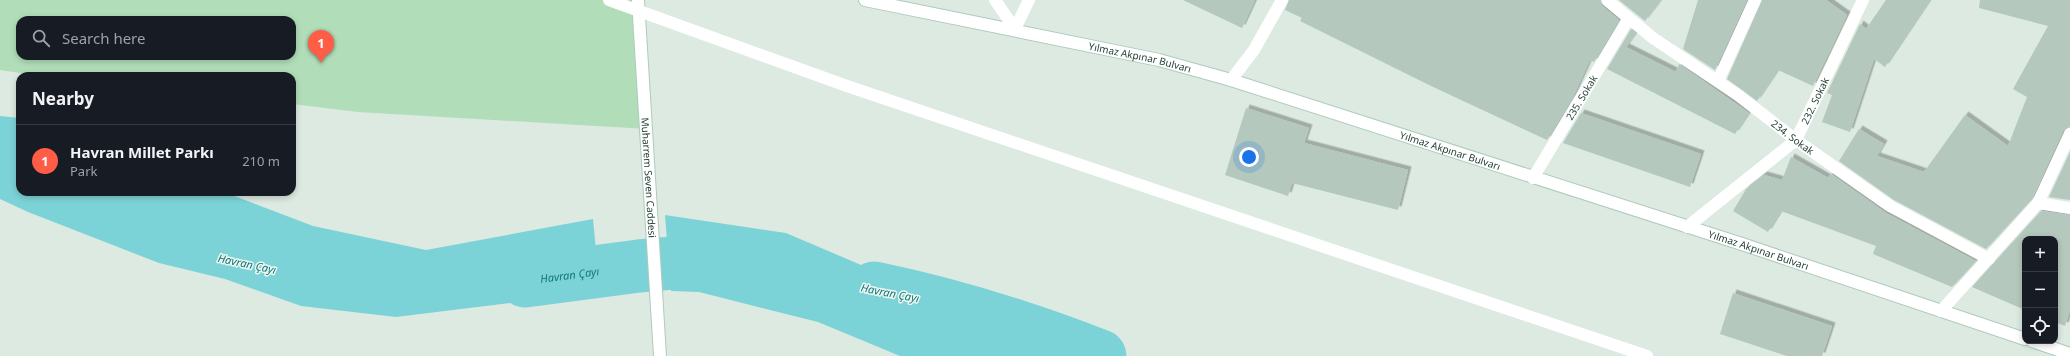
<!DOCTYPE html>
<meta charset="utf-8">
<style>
body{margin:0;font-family:"Noto Sans",sans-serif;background:#20242c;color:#f1f3f6}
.controls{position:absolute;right:12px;bottom:12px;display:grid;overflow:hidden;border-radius:8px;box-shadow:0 2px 6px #0003}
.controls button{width:36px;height:36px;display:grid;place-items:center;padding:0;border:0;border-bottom:1px solid #363941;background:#171b24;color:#f1f3f6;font:20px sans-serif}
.you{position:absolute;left:1249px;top:157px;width:14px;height:14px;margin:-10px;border:3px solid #fff;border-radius:50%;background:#1a73e8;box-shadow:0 0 0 6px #1a73e833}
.badge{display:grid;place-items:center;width:26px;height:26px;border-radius:50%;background:#ff5d45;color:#fff;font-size:13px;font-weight:700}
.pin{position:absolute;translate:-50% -33px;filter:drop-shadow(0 1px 2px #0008)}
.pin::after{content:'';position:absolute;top:21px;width:14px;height:12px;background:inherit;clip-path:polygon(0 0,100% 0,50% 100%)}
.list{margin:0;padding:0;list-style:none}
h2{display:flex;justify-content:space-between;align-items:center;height:52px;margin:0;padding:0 16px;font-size:17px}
h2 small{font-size:13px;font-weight:400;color:#9ea1a6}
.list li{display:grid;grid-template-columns:26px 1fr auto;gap:12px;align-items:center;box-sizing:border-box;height:72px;padding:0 16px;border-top:1px solid #363941}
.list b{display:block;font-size:15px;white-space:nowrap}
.list p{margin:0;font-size:13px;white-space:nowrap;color:#9ea1a6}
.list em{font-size:13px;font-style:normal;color:#9ea1a6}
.icon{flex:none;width:22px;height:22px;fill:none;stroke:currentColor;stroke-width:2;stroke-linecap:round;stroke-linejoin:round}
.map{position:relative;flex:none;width:2070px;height:356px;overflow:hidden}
.search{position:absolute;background:#171b24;box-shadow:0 2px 6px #0003;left:16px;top:16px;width:280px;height:44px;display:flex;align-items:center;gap:10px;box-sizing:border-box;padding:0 14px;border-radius:12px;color:#9ea1a6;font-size:15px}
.panel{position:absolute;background:#171b24;box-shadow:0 2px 6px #0003;left:16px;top:72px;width:280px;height:124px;border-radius:12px}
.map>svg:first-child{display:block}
.green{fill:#b1deb8;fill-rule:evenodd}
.water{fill:#7cd3d7}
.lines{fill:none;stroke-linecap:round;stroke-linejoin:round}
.river{stroke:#7cd3d7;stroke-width:53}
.building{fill:#b4c8bd;filter:url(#shadow)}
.secondary-casing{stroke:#aecbbd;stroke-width:14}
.service{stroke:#fff;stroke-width:12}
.pedestrian{stroke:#fff;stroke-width:12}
.minor{stroke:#fff;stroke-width:12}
.secondary{stroke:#fff;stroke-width:12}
.labels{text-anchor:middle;stroke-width:3;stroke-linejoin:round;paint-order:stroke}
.street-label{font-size:10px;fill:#1c3a2f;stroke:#ecf7f0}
.water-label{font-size:11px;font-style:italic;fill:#11767c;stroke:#ecf7f0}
</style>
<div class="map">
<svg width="2070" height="356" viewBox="0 0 2070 356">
<defs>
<filter id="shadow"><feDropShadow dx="3.5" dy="-3.5" stdDeviation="0" flood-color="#0004"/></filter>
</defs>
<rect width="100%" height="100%" fill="#dceae2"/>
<path class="green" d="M 0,0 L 638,0 L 647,129 L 358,112 L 292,104 L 292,76 L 41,76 L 0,70 ZM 20,20 L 292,20 L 292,56 L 20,56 Z"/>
<path class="water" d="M 0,116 L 20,118 L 20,192 L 224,192 L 313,226 L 426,250 L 593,219 L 600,292 L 396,317 L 301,306 L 225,279 L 159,263 L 28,212 L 0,199 Z
M 665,215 L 786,233 L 894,279 L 1052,356 L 900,356 L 818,322 L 699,292 L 671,291 Z"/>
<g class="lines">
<g class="river">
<path id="s1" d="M 525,281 L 639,266 L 683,262 L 742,265"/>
<path d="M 874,288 C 951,304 1026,327 1100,356"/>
</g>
</g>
<path class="building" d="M 1183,0 L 1255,0 L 1242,28 Z
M 1289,0 L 1600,0 L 1602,6 L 1619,20 L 1594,62 L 1590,60 L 1573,97 L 1547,140 L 1431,86 L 1300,21 L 1302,18 L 1285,10 Z
M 1619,0 L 1661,0 L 1645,21 Z
M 1698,0 L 1747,0 L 1715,70 L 1683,49 Z
M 1762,0 L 1826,0 L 1847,15 L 1813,86 L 1778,70 L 1757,101 L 1727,79 Z
M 1886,0 L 1930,0 L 1885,67 L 1874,59 L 1850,132 L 1822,122 L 1832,95 L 1827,93 L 1860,24 L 1866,29 Z
M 1980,0 L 2070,0 L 2070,127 L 2063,131 L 2032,199 L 1986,249 L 1894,200 L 1839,161 L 1859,129 L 1884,144 L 1877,156 L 1924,172 L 1965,115 L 2008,146 L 2027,97 L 2013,89 L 2048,26 L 1979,8 Z
M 1631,29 L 1636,33 L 1626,47 L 1676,72 L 1679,64 L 1749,113 L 1735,134 L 1607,69 Z
M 1246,108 L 1309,128 L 1304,143 L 1408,170 L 1398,210 L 1292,183 L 1288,196 L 1225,175 Z
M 1581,113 L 1701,154 L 1690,187 L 1563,143 Z
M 2070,152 L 2070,200 L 2049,197 Z
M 1791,157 L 1828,178 L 1831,174 L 1886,213 L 1976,261 L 1952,287 L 1873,254 L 1876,246 L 1781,211 L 1768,232 L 1733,211 L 1746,189 L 1764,175 L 1782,180 Z
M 2041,211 L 2070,215 L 2070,310 L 2065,326 L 2055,322 L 2055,239 L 2025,239 L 2025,310 L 1972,287 Z
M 1733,293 L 1832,326 L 1822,356 L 1787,356 L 1720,334 Z"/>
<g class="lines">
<defs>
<g id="secondary">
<path id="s5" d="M 638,0 L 660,356"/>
<path id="s6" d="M 865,0 L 1159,60 L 1231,80 L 1745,245 L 2025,339"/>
<path d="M 2032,341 L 2070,354"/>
</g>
</defs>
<use href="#secondary" class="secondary-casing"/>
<path class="service" d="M 995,0 L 1015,29"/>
<path class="pedestrian" d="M 609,0 L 847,86 L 1647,356"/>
<g class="minor">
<path id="s2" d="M 1607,0 L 1653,38 L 1738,95 L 1796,140 L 1890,206 L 1989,259"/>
<path d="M 1015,29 L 1029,0"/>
<path d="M 1231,80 L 1254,50 L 1282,0"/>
<path d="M 1718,81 L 1755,0"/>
<path id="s3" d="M 1533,178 L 1629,18"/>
<path d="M 2038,203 L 2070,208"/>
<path id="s4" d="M 1687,227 L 1796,140 L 1863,0"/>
<path d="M 1941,311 L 2038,203 L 2070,134"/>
</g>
<use href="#secondary" class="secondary"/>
</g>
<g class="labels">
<g class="street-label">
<text dy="4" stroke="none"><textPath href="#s6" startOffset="281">Yılmaz Akpınar Bulvarı</textPath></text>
<text dy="4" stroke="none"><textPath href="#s3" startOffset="94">235. Sokak</textPath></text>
<text dy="4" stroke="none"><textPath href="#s4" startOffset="183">232. Sokak</textPath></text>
<text dy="4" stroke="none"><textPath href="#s2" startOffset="231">234. Sokak</textPath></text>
<text dy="4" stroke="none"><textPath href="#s6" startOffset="605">Yılmaz Akpınar Bulvarı</textPath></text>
<text dy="4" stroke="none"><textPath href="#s5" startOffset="178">Muharrem Seven Caddesi</textPath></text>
<text dy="4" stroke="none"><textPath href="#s6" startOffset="929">Yılmaz Akpınar Bulvarı</textPath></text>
</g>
<g class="water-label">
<text transform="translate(247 264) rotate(12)" y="4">Havran Çayı</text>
<text dy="4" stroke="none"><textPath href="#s1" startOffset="45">Havran Çayı</textPath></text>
<text transform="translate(890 293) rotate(11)" y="4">Havran Çayı</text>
</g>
</g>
</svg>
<div class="controls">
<button>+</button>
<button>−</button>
<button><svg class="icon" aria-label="locate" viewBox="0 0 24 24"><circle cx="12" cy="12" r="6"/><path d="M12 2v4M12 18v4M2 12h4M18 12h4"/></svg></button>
</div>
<div class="you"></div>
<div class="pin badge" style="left:321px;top:63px">1</div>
<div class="search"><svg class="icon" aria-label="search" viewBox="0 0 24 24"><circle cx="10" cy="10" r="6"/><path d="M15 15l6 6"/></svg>Search here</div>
<section class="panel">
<h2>Nearby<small></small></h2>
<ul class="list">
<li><span class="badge">1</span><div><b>Havran Millet Parkı</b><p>Park</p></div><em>210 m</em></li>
</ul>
</section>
</div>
